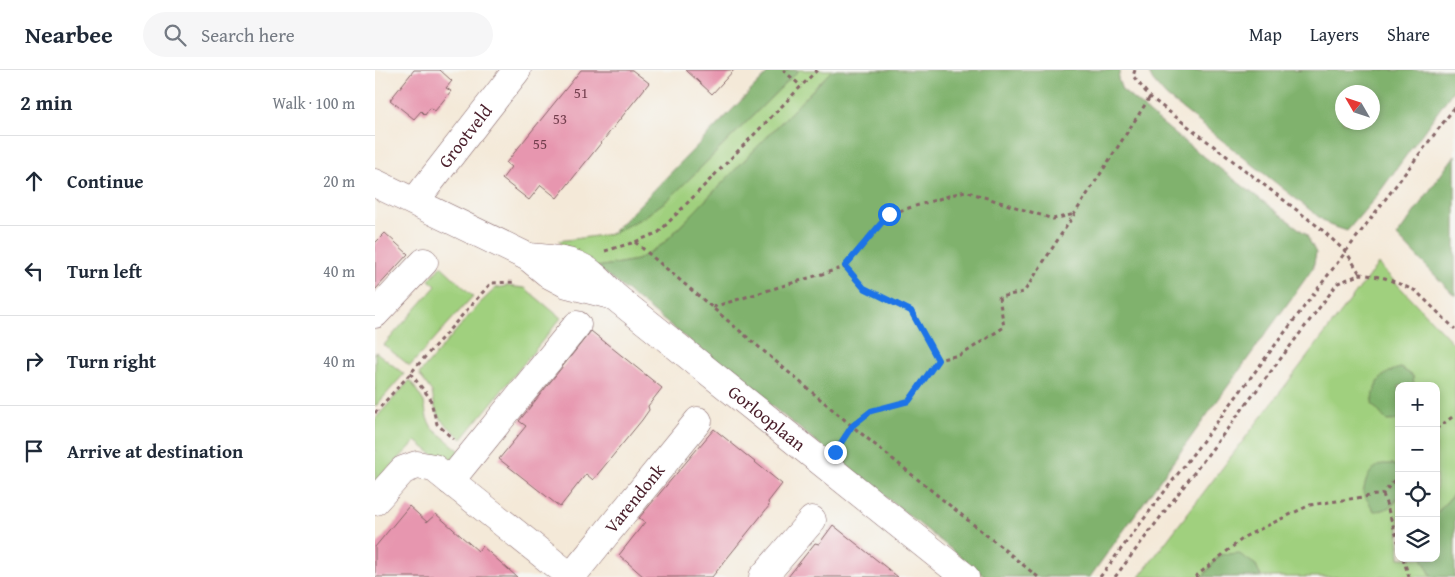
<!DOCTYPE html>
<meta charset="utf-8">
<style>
body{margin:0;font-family:"Gentium Book Plus",serif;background:#f6f6f7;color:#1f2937}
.controls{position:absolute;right:15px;bottom:15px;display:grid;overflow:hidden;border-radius:10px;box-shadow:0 2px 8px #0003}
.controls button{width:45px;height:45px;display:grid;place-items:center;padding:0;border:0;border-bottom:1px solid #e0e1e3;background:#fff;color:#1f2937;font:25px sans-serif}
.compass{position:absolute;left:960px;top:15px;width:45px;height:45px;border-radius:50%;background:#fff;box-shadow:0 2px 8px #0003;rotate:309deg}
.stop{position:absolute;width:15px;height:15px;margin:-11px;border:4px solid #1a73e8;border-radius:50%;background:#fff}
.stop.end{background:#1a73e8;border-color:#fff;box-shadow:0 1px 5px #0008}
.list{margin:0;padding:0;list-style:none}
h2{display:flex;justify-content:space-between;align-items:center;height:65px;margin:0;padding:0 20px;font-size:21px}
h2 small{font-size:16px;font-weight:400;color:#747a83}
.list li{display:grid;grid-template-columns:32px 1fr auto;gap:15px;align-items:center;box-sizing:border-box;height:90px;padding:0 20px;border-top:1px solid #e0e1e3}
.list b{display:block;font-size:19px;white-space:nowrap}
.list em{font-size:16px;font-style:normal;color:#747a83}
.icon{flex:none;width:28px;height:28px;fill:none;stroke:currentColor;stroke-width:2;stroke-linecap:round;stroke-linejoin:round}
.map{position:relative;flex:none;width:1080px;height:507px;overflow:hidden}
header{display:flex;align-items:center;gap:30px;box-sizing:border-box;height:70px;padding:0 25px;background:#fff;border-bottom:1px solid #e0e1e3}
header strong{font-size:24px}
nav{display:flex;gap:28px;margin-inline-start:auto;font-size:18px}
.search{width:350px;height:45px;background:#f6f6f7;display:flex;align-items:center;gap:12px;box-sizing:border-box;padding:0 18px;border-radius:28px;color:#747a83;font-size:19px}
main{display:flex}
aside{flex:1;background:#fff}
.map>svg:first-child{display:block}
.green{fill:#a0d07e;stroke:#757854}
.forest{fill:#80b26d;stroke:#65684c;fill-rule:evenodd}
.building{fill:#e796af}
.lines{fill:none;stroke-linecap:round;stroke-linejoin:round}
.minor-casing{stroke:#866668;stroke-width:29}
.path{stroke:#866668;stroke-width:3;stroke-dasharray:4 4;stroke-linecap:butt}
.minor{stroke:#fff;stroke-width:28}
.route{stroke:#1a73e8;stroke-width:6}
.labels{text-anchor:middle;stroke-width:4;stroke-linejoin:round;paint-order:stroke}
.number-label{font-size:15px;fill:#713d4c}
.street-label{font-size:18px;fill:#4a1f2b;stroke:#f6f6f2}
</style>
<header>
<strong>Nearbee</strong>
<div class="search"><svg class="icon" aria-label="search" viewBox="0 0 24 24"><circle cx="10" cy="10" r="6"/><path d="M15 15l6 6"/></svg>Search here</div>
<nav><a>Map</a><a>Layers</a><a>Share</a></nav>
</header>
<main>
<aside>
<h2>2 min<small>Walk · 100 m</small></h2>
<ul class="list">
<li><svg class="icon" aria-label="ahead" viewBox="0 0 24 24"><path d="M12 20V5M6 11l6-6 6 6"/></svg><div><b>Continue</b></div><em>20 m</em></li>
<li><svg class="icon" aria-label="left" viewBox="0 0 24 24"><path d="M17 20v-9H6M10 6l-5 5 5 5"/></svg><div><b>Turn left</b></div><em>40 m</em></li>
<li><svg class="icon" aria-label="right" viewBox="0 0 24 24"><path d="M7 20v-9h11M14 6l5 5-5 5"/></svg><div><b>Turn right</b></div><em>40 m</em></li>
<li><svg class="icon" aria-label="arrive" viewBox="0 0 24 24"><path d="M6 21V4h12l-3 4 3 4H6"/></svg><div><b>Arrive at destination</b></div></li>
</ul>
</aside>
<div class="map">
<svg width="1080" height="507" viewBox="0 0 1080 507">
<rect width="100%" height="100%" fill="#f6f6f2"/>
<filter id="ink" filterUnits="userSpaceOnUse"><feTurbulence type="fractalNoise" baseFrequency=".02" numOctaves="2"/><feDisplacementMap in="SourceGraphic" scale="10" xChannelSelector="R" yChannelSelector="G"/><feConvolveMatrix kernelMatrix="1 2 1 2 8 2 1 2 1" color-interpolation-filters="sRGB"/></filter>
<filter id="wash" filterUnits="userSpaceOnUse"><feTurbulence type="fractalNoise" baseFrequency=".0096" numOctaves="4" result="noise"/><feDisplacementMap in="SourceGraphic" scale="20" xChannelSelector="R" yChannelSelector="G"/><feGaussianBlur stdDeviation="1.12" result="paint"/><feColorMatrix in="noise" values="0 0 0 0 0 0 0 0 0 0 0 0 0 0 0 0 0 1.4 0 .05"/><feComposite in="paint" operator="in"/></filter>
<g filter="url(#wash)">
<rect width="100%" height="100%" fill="#f4e9d8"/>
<path class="green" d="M 424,0 L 457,0 L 288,174 L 262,190 L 222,197 L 183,171 L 236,164 L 269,147 L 295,128 Z
M 1003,194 L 1080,275 L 1080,422 L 1061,444 L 1061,316 L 1039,316 L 1038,306 L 1026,298 L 1016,351 L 1024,350 L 1024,399 L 1018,394 L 1011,395 L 1006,441 L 1019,434 L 1024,427 L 1024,488 L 1047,488 L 1057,507 L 886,507 L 881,495 L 844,485 L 828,507 L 764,507 Z
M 66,196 L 98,226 L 35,296 L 9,275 L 61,216 L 54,210 Z
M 132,216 L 150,218 L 186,248 L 87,369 L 67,351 L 60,338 L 57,322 L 44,304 L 104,234 L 121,218 Z
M 1,282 L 29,304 L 0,337 L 0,284 Z
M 35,310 L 49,332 L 52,348 L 57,358 L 85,381 L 73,397 L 41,371 L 0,413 L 0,349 Z"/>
<path class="forest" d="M 396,0 L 424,0 L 295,128 L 269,147 L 236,164 Z
M 457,0 L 745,0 L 743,9 L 747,20 L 806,69 L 931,164 L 941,183 L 938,198 L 921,222 L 715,507 L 611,507 L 222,197 L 262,190 L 288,174 Z
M 1080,0 L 1080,18 L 1001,127 L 972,161 L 954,155 L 791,26 L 778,11 L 773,1 ZM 968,22 L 998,22 L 998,52 L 968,52 Z
M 1080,85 L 1080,226 L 1022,166 Z
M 1026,298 L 1038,306 L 1039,316 L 1024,316 L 1024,350 L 1012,351 L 997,334 C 1000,314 1004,303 1026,298 Z
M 1007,394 L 1018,394 L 1024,399 C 1024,419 1027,440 999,441 L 988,423 C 991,409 993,400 1007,394 Z
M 1080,422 L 1080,507 L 1057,507 L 1047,488 L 1061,488 L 1061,444 Z
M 863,483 L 881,495 L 886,507 L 828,507 L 844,485 Z"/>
<g id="blocks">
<path class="building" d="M 39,0 L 65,0 L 77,11 L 71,18 L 76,21 L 60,41 L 55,38 L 50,45 L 46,41 L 39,49 L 15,30 Z
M 206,0 L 257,0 L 274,13 L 182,128 L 166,115 L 154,130 L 127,109 L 136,97 L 131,93 Z
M 311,0 L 359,0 L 337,24 Z
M 10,163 L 33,184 L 0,220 L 0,173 Z
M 216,261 L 287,318 L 273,336 L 274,340 L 267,350 L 218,410 L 211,404 L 185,437 L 124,389 L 151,356 L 144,351 Z
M 339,359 L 407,414 L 393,432 L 394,436 L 337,507 L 269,507 L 244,485 L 270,452 L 264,448 Z
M 34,436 L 52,452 L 61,444 L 103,481 L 107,476 L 142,507 L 0,507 L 0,477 Z
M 458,455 L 523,507 L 413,507 L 440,473 L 444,474 Z"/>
</g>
</g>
<g filter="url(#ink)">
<use href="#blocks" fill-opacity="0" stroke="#866668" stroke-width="1"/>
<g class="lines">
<defs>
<g id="minor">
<path d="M 0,113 L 153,187 L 175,205 L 192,214 L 239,226"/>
<path id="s1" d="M 40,131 L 142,0"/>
<path id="s2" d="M 153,187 C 199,191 208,191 239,226 L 590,507"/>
<path d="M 0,244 L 49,192"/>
<path d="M 75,411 L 202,255"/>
<path d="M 0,431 L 28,400 L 42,395 L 59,398 L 196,507"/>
<path id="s3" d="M 196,507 L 323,351"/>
<path d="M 388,507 L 437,450"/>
</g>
</defs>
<use href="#minor" class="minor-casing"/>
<path class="path" d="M 408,0 L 426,16
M 760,0 L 758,6 L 775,27 L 945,158 L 972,183 L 985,204
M 260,172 L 477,356 L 663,507
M 230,181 L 260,172 L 284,162 L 442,0
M 470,197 L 514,144 L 590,121 L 678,149 L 700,144
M 338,237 L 470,197 L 489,218 L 536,241 L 563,290 L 588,284 L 629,257 L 624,227 L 649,222 L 775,27
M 35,303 L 55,328 L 62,354 L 78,369
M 0,343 L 116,213 L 141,212
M 1061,359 L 1080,345
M 464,375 L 477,356 L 496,341 L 534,331 L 563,290
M 1008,424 L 1024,474
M 1028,488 L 1034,507
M 725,507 L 1080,37
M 740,507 L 963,213 L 986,204 L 1010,208 L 1041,221 L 1080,259
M 820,507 L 871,466 L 935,435 L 1008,424 L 1024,404"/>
<use href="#minor" class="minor"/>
</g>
</g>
<g class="lines" filter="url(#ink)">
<path class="route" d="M 460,382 L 477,356 L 496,341 L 534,331 L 563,290 L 536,241 L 489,218 L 470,196 L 514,144"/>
</g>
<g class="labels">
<g class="number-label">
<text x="206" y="28">51</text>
<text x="185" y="54">53</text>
<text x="165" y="79">55</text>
</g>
<g class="street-label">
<text dy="6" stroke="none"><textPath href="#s1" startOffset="82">Grootveld</textPath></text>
<text dy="6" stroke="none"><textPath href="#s2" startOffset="294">Gorlooplaan</textPath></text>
<text dy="6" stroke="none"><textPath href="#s3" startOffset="101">Varendonk</textPath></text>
</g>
</g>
</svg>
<div class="controls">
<button>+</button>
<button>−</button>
<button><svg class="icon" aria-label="locate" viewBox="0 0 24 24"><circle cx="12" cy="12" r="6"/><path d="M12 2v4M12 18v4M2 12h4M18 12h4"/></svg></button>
<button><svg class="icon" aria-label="layers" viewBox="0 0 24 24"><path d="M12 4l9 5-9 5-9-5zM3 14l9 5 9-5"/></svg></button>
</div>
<svg class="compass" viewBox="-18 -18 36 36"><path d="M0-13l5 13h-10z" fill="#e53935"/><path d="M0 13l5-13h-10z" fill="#747a83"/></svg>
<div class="stop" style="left:514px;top:144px"></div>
<div class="stop end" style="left:460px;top:382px"></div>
</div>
</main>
